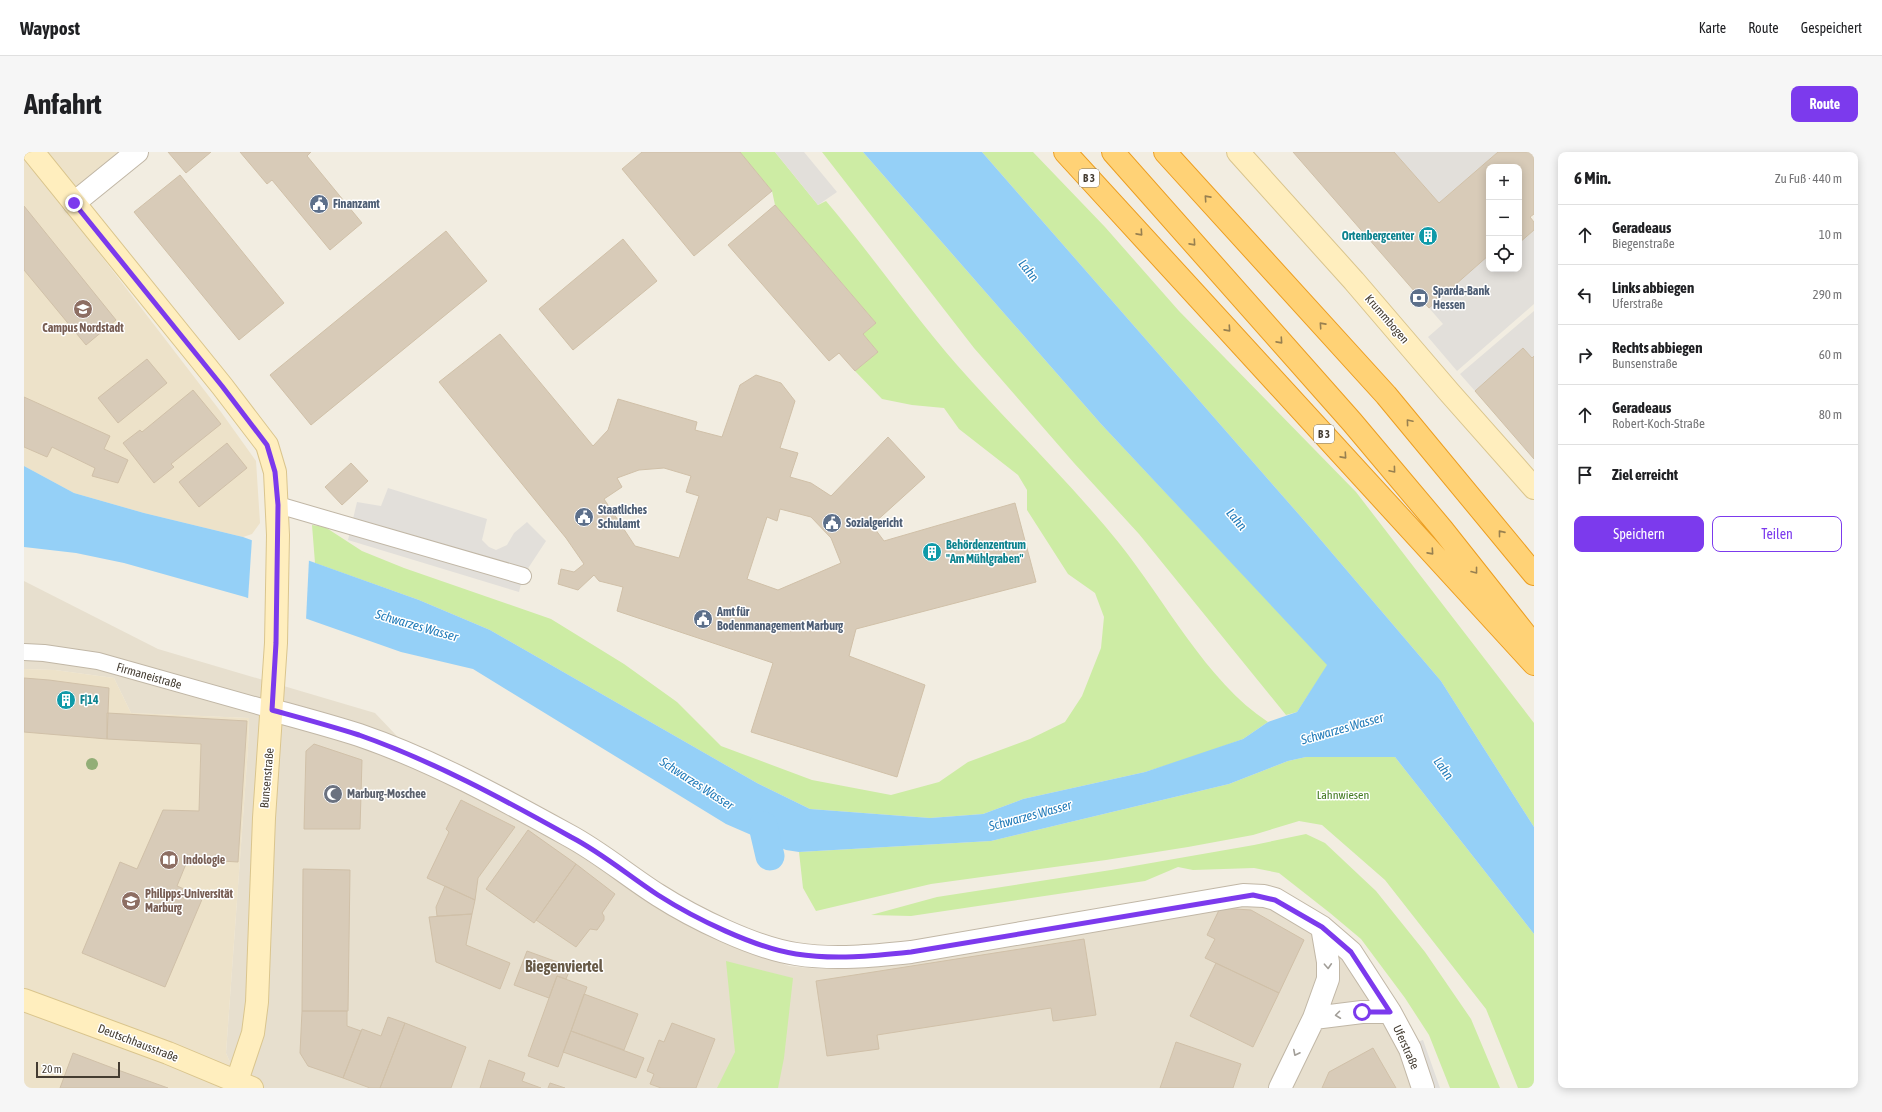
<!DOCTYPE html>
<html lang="de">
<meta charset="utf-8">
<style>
body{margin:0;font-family:"Asap Condensed",sans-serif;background:#f6f6f6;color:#202124}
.controls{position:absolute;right:12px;top:12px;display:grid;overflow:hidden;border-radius:8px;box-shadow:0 2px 10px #0003}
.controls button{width:36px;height:36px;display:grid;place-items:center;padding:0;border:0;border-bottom:1px solid #e0e0e0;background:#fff;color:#202124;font:20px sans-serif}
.scale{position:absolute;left:12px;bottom:10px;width:84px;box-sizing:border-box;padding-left:4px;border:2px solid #443c31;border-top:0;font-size:11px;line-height:14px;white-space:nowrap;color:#443c31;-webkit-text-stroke:3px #fff;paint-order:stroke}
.stop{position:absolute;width:12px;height:12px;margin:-9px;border:3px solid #7c3aed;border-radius:50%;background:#fff}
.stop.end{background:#7c3aed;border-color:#fff;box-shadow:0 1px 4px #0008}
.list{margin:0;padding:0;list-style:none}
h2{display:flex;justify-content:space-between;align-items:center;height:52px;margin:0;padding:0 16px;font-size:17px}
h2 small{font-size:13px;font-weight:400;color:#757577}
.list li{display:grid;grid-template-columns:26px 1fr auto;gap:12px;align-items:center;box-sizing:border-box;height:60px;padding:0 16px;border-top:1px solid #e0e0e0}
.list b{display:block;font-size:15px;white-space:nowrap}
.list p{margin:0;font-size:13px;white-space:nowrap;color:#757577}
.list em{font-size:13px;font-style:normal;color:#757577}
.actions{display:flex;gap:8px;padding:12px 16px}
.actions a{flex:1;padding:9px 0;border:1px solid #7c3aed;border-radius:8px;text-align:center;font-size:14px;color:#7c3aed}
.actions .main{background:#7c3aed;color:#fff}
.icon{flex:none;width:22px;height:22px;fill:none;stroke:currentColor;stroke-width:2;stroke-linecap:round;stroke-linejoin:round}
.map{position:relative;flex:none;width:1510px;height:936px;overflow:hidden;border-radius:8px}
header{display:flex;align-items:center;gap:24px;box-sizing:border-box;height:56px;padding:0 20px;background:#fff;border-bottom:1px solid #e0e0e0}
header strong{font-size:19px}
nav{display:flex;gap:22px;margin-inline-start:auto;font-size:14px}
.intro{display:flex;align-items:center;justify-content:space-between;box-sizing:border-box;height:96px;padding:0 24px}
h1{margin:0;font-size:28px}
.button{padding:10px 18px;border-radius:8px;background:#7c3aed;color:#fff;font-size:14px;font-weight:700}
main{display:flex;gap:24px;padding:0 24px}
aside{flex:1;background:#fff;border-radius:8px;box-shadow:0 2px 10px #0003}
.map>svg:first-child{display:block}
.residential{fill:#e7dfce}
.education{fill:#ede2c9}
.green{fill:#cdeca4}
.parking{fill:#e2dfda}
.water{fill:#95d0f7}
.pier{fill:#f2ede1}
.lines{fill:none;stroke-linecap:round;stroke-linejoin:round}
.canal{stroke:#95d0f7;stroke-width:29}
.building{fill:#d8cbb8;stroke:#d0c0a8;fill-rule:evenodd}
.service-casing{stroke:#c1b7a6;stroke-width:18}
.minor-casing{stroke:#c1b7a6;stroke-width:24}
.secondary-casing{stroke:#dac58d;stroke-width:24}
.trunk-casing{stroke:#ec9e21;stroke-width:24}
.service{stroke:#fff;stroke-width:16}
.minor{stroke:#fff;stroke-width:22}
.secondary{stroke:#ffeebe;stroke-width:22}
.trunk{stroke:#ffd276;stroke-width:22}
.tree{fill:#92ae77}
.oneway{stroke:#988050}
.oneway2{stroke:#a29e98}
.route{stroke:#7c3aed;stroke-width:5}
.labels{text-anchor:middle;stroke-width:3;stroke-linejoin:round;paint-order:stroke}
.shield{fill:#fff;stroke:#7c766f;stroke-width:1}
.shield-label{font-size:11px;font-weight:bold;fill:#443c31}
.service-label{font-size:12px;font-weight:bold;fill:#4e5e75;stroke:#fff;text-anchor:start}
.culture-label{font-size:12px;font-weight:bold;fill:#0d838f;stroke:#fff;text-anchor:start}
.street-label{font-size:12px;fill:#443c31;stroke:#fff}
.education-label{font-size:12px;font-weight:bold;fill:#785e54;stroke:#fff;text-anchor:start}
.worship-label{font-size:12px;font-weight:bold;fill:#5b616d;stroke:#fff;text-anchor:start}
.park-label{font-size:12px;fill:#437a20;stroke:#fff}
.water-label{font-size:13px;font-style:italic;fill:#217bb9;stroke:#fff}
.district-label{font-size:16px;font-weight:bold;fill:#685a47;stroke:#fff}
</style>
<header>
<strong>Waypost</strong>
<nav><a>Karte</a><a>Route</a><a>Gespeichert</a></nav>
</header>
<div class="intro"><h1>Anfahrt</h1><a class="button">Route</a></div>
<main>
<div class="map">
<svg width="1510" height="936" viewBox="0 0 1510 936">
<rect width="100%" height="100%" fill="#f2ede1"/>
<path class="residential" d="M 0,429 L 134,497 L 351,561 L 410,623 L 549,699 L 632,754 L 673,778 L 720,798 L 765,814 L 795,817 L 841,815 L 1206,750 L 1251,752 L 1324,808 L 1371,879 L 1392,936 L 217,936 L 202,901 L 224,596 L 225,566 L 107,561 L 90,526 L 31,518 L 0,517 Z"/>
<path class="education" d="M 0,0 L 101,0 L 39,54 L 197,260 L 232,309 L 236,371 L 228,382 L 219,385 L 120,361 L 50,341 L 0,314 Z
M 0,517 L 31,518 L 90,526 L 107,561 L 225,566 L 224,596 L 202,901 L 217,936 L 0,936 Z"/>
<path class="green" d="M 716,0 L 751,0 L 794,53 L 802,49 C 847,102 887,160 933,213 C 986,273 1044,328 1095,391 C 1141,448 1182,529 1244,570 L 1219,587 L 1175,603 L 1121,620 L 999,647 L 959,662 L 906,666 L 786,657 L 733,631 L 466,478 L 395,448 L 291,411 L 288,373 L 301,375 L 338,399 L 380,416 L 527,467 L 600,512 L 653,550 L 697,594 L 788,628 L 867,643 L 915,630 L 944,610 L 1006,587 L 1041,570 L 1058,544 L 1077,496 L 1080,465 L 1071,441 L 1044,422 L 1003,358 L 1003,338 L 994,323 L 935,277 L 920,256 L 888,253 L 858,247 L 831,219 L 854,200 L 839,182 L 852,171 L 751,53 L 748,39 Z
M 798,0 L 839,0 L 1077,272 L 1304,513 L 1273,560 L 1262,563 L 1115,382 L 1050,311 L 950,196 Z
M 958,0 L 1009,0 L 1081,75 L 1155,159 L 1332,340 L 1510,571 L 1510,675 L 1417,529 L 1285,374 Z
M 1282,605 L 1371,605 L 1510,782 L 1510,936 L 1494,936 L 1462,857 L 1361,728 L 1298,673 L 1275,669 L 1229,683 L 1164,695 L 1082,708 L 907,732 L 792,759 L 779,736 L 775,700 L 967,689 L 1205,632 L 1264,609 Z
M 1282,682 L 1301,691 L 1352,739 L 1401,800 L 1447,867 L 1476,936 L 1426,936 L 1405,883 L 1381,846 L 1337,787 L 1306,761 L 1255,721 L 1230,716 L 1169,718 L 1154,715 L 1121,729 L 887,764 L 847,763 L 913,745 L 1087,718 L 1230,693 Z
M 702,809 L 769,826 L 760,906 L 754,936 L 693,936 L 711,900 Z"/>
<path class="parking" d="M 751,0 L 780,0 L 813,40 L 794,53 Z
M 1370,0 L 1474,0 L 1415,51 Z
M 1510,78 L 1510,152 L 1433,219 L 1404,185 L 1419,172 L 1405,156 L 1465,103 L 1465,117 L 1495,117 L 1495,91 Z
M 1510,159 L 1510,204 L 1508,206 L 1499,197 L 1451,239 L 1436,222 Z
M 364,336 L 463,367 L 458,388 L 465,395 L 472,398 L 483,393 L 490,381 L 503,370 L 522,389 L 499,424 L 495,440 L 324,388 L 333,350 L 357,354 Z
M 1399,888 L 1416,936 L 1406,936 L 1390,891 Z"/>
<path class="water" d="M 839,0 L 958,0 L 1285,374 L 1417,529 L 1510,675 L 1510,782 L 1371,605 L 1282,605 L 1264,609 L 1205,632 L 967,689 L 775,700 L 762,698 L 702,672 L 449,517 L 377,500 L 221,445 L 100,411 L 52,401 L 0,395 L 0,314 L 50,341 L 120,361 L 219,385 L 395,448 L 466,478 L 733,631 L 786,657 L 906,666 L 959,662 L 999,647 L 1121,620 L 1219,587 L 1244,570 L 1273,560 L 1303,513 L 1077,272 Z"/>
<path class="pier" d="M 228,386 L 285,407 L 282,468 L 224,448 Z"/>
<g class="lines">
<path class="canal" d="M 739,674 L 746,704"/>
</g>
<path class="building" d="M 144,0 L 187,0 L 162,21 Z
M 216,0 L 287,0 L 283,4 L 338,71 L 306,98 L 248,28 L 243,32 Z
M 618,0 L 716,0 L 748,39 L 670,104 L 598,17 Z
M 1269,0 L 1370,0 L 1415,51 L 1474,0 L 1510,0 L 1510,62 L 1506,65 L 1510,70 L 1510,78 L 1495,91 L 1495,15 L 1465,15 L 1465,103 L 1405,156 Z
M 156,23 L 260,151 L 215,188 L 110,60 Z
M 751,53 L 852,171 L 839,182 L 854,200 L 831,219 L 815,201 L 805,209 L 704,93 Z
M 0,54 L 92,168 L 62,193 L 0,118 Z
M 422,79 L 463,129 L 287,273 L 246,223 Z
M 599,87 L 633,129 L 549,198 L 515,157 Z
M 476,182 L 569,294 L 584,278 L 594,247 L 673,270 L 671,278 L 698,285 L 716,233 L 732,223 L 757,231 L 771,249 L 756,296 L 774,301 L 766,325 L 787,331 L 807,344 L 864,285 L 901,325 L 848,373 L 860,389 L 991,351 L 1012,430 L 832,477 L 825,504 L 901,533 L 873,625 L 727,580 L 749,511 L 593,459 L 599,435 L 575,429 L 570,423 L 554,438 L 534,432 L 537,417 L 550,420 L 560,412 L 542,386 L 415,230 ZM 640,316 L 667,324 L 662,340 L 675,344 L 655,406 L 611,394 L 580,347 L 598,335 L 593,326 L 615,318 ZM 756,357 L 787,365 L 807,386 L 817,411 L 754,438 L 723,427 L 743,365 L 753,369 Z
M 1499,196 L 1508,206 L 1510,204 L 1510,307 L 1451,239 Z
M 123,207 L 143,231 L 94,271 L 74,246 Z
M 169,238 L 197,272 L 147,312 L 150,315 L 130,331 L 99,291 L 116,278 L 118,280 Z
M 0,245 L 86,284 L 80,297 L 104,308 L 94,331 L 68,324 L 71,316 L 28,295 L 23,305 L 0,295 Z
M 203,291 L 223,316 L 175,355 L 155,330 Z
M 327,311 L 344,329 L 318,353 L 301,335 Z
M 0,526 L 25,528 L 85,536 L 83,587 L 0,580 Z
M 83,561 L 223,569 L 214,710 L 164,707 L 153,734 L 179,745 L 141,835 L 58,801 L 96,710 L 113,717 L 139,658 L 175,659 L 177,592 L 83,587 Z
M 290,592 L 338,608 L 336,677 L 280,677 L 282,599 Z
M 437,648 L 491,675 L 454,726 L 451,748 L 403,726 L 425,680 L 422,677 Z
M 504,678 L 552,712 L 510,771 L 462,737 Z
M 552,712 L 591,742 L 578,761 L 580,764 L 580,768 L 573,778 L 566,777 L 552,795 L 512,768 Z
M 279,717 L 326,718 L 324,859 L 278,859 Z
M 421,734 L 451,748 L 448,762 L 413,764 L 412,755 Z
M 1196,756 L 1227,758 L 1280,788 L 1255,841 L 1181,806 L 1191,787 L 1183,783 Z
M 448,762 L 442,793 L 486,811 L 476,837 L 412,810 L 405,765 Z
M 1060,787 L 1072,863 L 1029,869 L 1027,856 L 853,883 L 855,897 L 803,904 L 792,829 Z
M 503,799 L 547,815 L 542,827 L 533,824 L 525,846 L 490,833 Z
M 1192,811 L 1255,841 L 1229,895 L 1166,864 Z
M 533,824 L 563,835 L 534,915 L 504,904 Z
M 560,842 L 614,862 L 600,898 L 547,879 Z
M 278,859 L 323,859 L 323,874 L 337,879 L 319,926 L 284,914 L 276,901 Z
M 364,865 L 381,871 L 356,936 L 346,936 L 319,926 L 338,877 L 357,884 Z
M 381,871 L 442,895 L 427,936 L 356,936 Z
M 648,871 L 691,887 L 672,936 L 637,936 L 626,932 L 630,922 L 623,919 L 635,888 L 640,890 Z
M 547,879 L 620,906 L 612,926 L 539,900 Z
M 1152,890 L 1217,912 L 1209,936 L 1136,936 Z
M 1349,896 L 1372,936 L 1298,936 L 1305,920 Z
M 49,901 L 94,918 L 144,936 L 36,936 Z
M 465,908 L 501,921 L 498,929 L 517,936 L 456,936 Z
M 526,931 L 541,936 L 524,936 Z"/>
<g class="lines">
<defs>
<path id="service" d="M 254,353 L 499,424
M 0,500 L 20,501 L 74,509 L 248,558"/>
<path id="minor" d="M 50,51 L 113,0
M 248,558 C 277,566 307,574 335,583 C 408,608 477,646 544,683 C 576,700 604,724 634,743 C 670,766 731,796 772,802 C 810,808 849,804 887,800 L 1219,743 L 1240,744 L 1251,747 L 1298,775 L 1327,800 L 1366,860 L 1386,897 L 1399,936
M 1290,866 L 1338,860 L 1366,860
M 1256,936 L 1290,866 L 1304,827 L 1304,810 L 1298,775"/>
<path id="secondary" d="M 9,0 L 198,234 L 243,293 L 251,320 L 254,383 L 252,491 L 240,666 L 233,850 L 229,881 L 213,929
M 1214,0 L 1330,129 L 1425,240 L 1510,336
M 0,848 L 144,901 L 228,936"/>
<path id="trunk" d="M 1041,0 L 1510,512
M 1089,0 L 1328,270 L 1418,377 L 1505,487
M 1141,0 L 1362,243 L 1510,422"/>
</defs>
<use href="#service" class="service-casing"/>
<use href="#minor" class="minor-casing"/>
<use href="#secondary" class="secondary-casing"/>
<use href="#trunk" class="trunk-casing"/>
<use href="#service" class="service"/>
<use href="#minor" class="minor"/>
<use href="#secondary" class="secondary"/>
<use href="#trunk" class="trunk"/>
</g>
<circle class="tree" cx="68" cy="612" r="6"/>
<defs><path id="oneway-chevron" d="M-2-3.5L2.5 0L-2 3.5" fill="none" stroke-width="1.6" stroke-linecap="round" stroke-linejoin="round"/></defs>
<g class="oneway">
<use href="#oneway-chevron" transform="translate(1183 46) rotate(-132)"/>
<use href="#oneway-chevron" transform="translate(1116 81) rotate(48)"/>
<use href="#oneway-chevron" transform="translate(1169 91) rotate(48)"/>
<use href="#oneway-chevron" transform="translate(1298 173) rotate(-132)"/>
<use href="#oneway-chevron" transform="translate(1204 177) rotate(48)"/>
<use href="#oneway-chevron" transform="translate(1256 189) rotate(48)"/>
<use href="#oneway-chevron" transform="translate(1385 270) rotate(-130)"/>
<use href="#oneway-chevron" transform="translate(1320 304) rotate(48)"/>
<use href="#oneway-chevron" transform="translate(1369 318) rotate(50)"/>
<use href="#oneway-chevron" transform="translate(1477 381) rotate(-129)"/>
<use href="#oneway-chevron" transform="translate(1407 400) rotate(48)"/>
<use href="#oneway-chevron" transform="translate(1451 419) rotate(52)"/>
</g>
<g class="oneway2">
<use href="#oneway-chevron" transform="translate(1304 814) rotate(87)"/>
<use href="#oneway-chevron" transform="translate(1314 863) rotate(173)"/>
<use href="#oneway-chevron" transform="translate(1272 901) rotate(117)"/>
</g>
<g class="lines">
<path class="route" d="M 50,51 L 198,234 L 243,293 L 251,320 L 254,353 L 252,491 L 248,558 C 277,566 307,574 335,583 C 409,609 479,647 547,685 C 578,701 605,724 634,743 C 670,766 731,796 772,802 C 810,808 849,804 887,800 L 1229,743 L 1251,748 L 1298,775 L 1327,800 L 1366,860 L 1338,860"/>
</g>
<defs>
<symbol id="civic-disc" viewBox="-11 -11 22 22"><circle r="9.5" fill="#5c6f8a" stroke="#fff"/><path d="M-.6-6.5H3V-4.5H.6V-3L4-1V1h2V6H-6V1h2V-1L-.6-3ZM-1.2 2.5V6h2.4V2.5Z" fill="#fff"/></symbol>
<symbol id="building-disc" viewBox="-11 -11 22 22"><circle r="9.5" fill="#0f9aa8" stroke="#fff"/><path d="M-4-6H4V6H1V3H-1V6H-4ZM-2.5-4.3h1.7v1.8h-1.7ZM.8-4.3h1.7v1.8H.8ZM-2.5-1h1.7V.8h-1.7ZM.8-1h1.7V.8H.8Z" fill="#fff"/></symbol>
<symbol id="bank-disc" viewBox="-11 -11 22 22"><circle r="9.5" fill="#5c6f8a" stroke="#fff"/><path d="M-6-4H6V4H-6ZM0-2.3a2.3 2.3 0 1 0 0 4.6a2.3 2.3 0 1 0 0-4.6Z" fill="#fff"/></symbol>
<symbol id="university-disc" viewBox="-11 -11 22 22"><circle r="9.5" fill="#8d6e63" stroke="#fff"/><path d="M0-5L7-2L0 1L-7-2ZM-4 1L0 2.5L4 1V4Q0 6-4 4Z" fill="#fff"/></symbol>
<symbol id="mosque-disc" viewBox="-11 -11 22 22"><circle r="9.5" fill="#6b7280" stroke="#fff"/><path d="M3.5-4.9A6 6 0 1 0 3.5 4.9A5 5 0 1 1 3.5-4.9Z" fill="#fff"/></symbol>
<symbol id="library-disc" viewBox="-11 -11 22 22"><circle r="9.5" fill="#8d6e63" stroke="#fff"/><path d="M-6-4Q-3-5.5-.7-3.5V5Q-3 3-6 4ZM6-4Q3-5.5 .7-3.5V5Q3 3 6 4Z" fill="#fff"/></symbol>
</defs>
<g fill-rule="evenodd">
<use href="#civic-disc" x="284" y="41" width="22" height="22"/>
<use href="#building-disc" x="1393" y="73" width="22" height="22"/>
<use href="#bank-disc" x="1384" y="135" width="22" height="22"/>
<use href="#university-disc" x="48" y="146" width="22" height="22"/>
<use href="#civic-disc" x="549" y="354" width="22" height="22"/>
<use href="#civic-disc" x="797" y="360" width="22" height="22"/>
<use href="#building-disc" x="897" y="389" width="22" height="22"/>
<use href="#civic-disc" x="668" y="456" width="22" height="22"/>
<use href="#building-disc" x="31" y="537" width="22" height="22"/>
<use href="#mosque-disc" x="298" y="631" width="22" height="22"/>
<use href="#library-disc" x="134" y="697" width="22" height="22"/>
<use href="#university-disc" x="96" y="738" width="22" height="22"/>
</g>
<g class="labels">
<g class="shield">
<rect x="1055" y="17" width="20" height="18" rx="3"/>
<rect x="1290" y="273" width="20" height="18" rx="3"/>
</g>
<g class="shield-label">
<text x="1065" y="30">B 3</text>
<text x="1300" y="286">B 3</text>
</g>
<g class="service-label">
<text x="309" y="56">Finanzamt</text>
<text x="1409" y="143">Sparda-Bank<tspan x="1409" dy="14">Hessen</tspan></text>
<text x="574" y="362">Staatliches<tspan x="574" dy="14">Schulamt</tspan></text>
<text x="822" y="375">Sozialgericht</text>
<text x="693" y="464">Amt für<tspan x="693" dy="14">Bodenmanagement Marburg</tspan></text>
</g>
<g class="culture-label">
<text x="1390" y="88" text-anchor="end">Ortenbergcenter</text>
<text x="922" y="397">Behördenzentrum<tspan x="922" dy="14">"Am Mühlgraben"</tspan></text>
<text x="56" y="552">F|14</text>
</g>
<g class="street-label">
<text transform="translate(1363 167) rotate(49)" y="4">Krummbogen</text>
<text transform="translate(125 524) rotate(16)" y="4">Firmaneistraße</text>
<text transform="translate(243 626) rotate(-85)" y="4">Bunsenstraße</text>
<text transform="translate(114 891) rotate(21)" y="4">Deutschhausstraße</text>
<text transform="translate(1382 895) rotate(66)" y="4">Uferstraße</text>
</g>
<g class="education-label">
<text x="59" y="180" text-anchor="middle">Campus Nordstadt</text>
<text x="159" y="712">Indologie</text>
<text x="121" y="746">Philipps-Universität<tspan x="121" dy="14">Marburg</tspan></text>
</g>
<g class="worship-label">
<text x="323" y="646">Marburg-Moschee</text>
</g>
<g class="park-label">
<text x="1319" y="647">Lahnwiesen</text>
</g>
<g class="water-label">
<text transform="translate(1005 118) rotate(51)" y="5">Lahn</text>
<text transform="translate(1213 367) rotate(50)" y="5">Lahn</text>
<text transform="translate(393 473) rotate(16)" y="5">Schwarzes Wasser</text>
<text transform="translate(1318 576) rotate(-16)" y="5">Schwarzes Wasser</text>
<text transform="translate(1420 616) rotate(54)" y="5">Lahn</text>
<text transform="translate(673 631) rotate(33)" y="5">Schwarzes Wasser</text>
<text transform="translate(1006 663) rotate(-15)" y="5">Schwarzes Wasser</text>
</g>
<g class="district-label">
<text x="540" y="820">Biegenviertel</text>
</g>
</g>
</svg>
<div class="controls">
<button>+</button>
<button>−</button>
<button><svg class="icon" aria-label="locate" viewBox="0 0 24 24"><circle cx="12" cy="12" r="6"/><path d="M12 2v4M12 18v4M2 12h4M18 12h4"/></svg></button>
</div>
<div class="scale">20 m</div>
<div class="stop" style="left:1338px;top:860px"></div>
<div class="stop end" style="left:50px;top:51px"></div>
</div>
<aside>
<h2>6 Min.<small>Zu Fuß · 440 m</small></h2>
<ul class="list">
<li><svg class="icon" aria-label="ahead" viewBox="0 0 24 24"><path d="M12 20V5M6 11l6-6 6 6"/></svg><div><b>Geradeaus</b><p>Biegenstraße</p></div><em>10 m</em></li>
<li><svg class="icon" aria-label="left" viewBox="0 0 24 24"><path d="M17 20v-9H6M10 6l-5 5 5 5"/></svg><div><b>Links abbiegen</b><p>Uferstraße</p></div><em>290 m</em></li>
<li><svg class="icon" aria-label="right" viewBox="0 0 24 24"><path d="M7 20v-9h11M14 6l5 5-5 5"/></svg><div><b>Rechts abbiegen</b><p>Bunsenstraße</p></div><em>60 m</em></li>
<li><svg class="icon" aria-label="ahead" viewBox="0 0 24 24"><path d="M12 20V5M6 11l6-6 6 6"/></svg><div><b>Geradeaus</b><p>Robert-Koch-Straße</p></div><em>80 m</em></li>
<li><svg class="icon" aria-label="arrive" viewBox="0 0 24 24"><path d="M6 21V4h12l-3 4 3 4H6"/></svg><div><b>Ziel erreicht</b></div></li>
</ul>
<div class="actions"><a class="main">Speichern</a><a>Teilen</a></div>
</aside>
</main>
